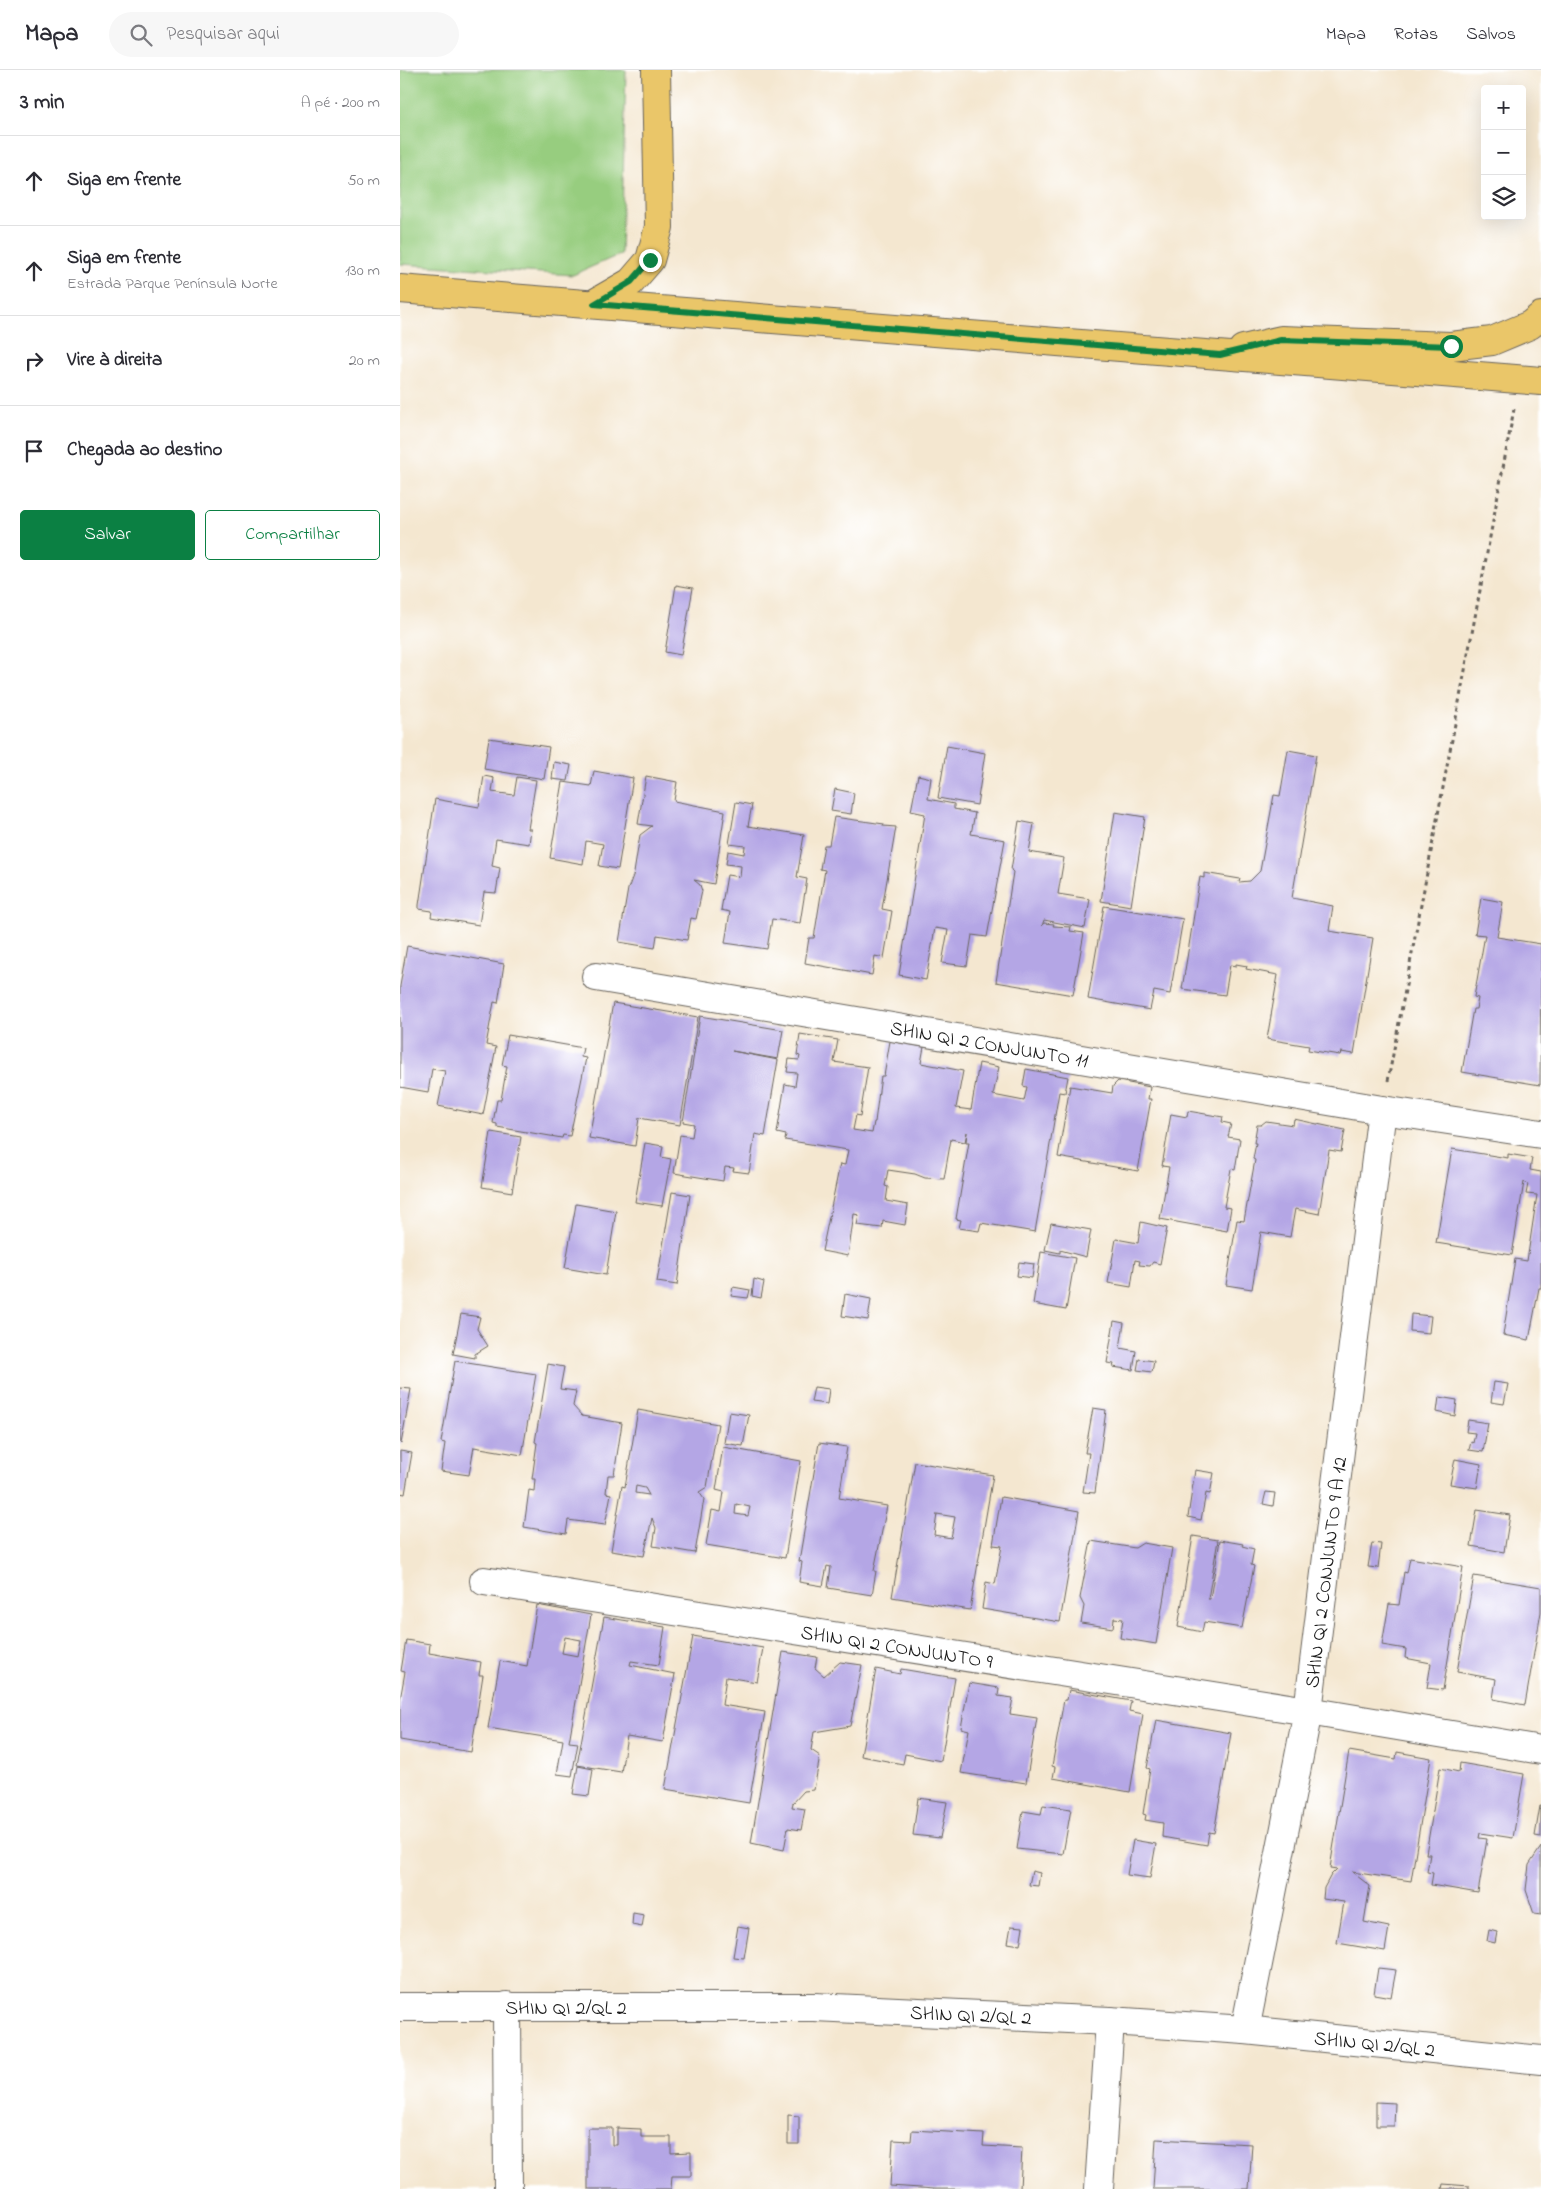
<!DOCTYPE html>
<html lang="pt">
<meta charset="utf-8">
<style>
body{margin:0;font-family:"Indie Flower",sans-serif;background:#f7f7f7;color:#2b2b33}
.controls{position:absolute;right:15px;top:15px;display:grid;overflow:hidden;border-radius:5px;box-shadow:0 5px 20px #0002}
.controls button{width:45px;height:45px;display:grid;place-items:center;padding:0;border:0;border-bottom:1px solid #e1e1e2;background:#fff;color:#2b2b33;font:25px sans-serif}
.stop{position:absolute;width:15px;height:15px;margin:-11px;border:4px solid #0b8043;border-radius:50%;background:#fff}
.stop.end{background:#0b8043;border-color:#fff;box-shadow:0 1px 5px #0008}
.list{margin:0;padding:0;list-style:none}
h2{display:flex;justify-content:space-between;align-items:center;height:65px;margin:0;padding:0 20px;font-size:21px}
h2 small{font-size:16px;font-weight:400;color:#7c7c81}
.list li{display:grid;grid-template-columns:32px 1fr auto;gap:15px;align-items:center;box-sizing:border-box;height:90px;padding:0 20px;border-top:1px solid #e1e1e2}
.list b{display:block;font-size:19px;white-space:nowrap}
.list p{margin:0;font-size:16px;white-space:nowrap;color:#7c7c81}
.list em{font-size:16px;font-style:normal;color:#7c7c81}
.actions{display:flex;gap:10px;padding:15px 20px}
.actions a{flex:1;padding:11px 0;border:1px solid #0b8043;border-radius:5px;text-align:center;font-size:18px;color:#0b8043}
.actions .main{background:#0b8043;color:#fff}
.icon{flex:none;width:28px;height:28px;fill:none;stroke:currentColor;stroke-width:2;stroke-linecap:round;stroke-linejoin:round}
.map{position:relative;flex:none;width:1141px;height:2119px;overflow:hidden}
header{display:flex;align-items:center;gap:30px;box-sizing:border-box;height:70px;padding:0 25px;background:#fff;border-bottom:1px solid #e1e1e2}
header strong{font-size:24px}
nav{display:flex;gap:28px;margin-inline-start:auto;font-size:18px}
.search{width:350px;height:45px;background:#f7f7f7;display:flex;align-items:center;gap:12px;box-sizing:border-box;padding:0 18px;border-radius:28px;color:#7c7c81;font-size:19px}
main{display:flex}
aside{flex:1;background:#fff}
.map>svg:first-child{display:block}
.green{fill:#97cd7f;stroke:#5a744e}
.building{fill:#b4a6e5;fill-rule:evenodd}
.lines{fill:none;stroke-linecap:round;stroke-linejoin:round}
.minor-casing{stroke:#68635b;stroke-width:30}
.major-casing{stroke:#68635b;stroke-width:30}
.path{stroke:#68635b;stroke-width:3;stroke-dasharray:4 4;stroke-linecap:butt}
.minor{stroke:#fff;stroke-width:28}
.major{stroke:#eac669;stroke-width:28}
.route{stroke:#0b8043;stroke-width:6}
.labels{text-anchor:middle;stroke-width:4.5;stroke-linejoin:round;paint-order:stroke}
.street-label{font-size:20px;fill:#1c1c1c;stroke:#fff}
</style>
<header>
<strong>Mapa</strong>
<div class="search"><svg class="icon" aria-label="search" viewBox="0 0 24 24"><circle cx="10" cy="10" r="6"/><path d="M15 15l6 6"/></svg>Pesquisar aqui</div>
<nav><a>Mapa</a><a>Rotas</a><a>Salvos</a></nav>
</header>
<main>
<aside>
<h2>3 min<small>A pé · 200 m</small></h2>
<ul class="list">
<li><svg class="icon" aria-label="ahead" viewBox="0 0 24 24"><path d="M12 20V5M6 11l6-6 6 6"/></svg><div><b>Siga em frente</b></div><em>50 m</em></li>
<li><svg class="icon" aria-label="ahead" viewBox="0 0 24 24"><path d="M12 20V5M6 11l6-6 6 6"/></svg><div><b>Siga em frente</b><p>Estrada Parque Península Norte</p></div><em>130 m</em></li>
<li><svg class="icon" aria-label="right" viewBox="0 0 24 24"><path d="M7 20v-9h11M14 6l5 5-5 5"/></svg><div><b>Vire à direita</b></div><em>20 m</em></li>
<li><svg class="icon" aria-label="arrive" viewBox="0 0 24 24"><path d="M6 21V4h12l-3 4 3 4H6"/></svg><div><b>Chegada ao destino</b></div></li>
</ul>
<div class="actions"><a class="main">Salvar</a><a>Compartilhar</a></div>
</aside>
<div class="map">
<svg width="1141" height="2119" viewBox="0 0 1141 2119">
<rect width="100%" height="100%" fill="#fff"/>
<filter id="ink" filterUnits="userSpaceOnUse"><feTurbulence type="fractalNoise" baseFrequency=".02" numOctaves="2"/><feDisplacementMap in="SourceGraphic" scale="10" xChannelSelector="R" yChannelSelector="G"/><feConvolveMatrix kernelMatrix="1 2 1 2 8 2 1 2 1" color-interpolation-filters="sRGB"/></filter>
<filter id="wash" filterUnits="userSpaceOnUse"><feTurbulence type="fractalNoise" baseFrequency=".0096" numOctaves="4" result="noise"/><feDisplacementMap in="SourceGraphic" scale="20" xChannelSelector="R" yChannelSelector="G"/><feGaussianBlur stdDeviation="1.12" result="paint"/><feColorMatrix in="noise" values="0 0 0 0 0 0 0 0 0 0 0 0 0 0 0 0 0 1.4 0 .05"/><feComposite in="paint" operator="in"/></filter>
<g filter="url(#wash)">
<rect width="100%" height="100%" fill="#f4e7d0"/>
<path class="green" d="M 0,0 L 226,0 L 221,184 L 173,205 L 0,194 Z"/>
<g id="blocks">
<path class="building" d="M 276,515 L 293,518 L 281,585 L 265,582 Z
M 89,668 L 149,677 L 144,709 L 84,699 Z
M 547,676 L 585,683 L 577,735 L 538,728 Z
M 888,680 L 916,685 L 892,828 L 933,836 L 929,861 L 973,868 L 954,984 L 941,982 L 940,985 L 908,980 L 909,976 L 867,969 L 878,905 L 846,899 L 847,896 L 836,894 L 836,896 L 830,895 L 825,925 L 782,919 L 800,807 L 804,808 L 804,803 L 840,809 L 839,812 L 850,811 L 860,801 L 874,725 L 880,726 Z
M 154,692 L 171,695 L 168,711 L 152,709 Z
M 194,701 L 233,708 L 218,799 L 199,796 L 203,774 L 186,771 L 183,794 L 150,788 L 163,712 L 191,716 Z
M 518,705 L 531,708 L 528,729 L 554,734 L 554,739 L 575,743 L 571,764 L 605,770 L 587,867 L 572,865 L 567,896 L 542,893 L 548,860 L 535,858 L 526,910 L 499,905 L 525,744 L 511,741 Z
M 84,706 L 94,708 L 92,722 L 114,725 L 117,707 L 136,710 L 128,759 L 131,759 L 129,774 L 96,769 L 92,796 L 100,798 L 96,823 L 84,822 L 79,855 L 31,847 L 32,841 L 19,839 L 19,835 L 35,729 L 79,737 Z
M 246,706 L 277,712 L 274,731 L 325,741 L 314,814 L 294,810 L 300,815 L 302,821 L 296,849 L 291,848 L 287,870 L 257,865 L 255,878 L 219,872 L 228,819 L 234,803 L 240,765 L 252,756 L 238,754 Z
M 435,719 L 454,723 L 451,744 L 431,741 Z
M 336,732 L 352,735 L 348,756 L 404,765 L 397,807 L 407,809 L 400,853 L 372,849 L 367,879 L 325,873 L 330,842 L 321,840 L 327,805 L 340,807 L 341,796 L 326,794 L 328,781 L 344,784 L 345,776 L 329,774 Z
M 715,742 L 745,747 L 731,836 L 701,831 Z
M 434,747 L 484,754 L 483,756 L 496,757 L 482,839 L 492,841 L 484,888 L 475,886 L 472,905 L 405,893 L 409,868 L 414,868 L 425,800 L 420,799 L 424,775 L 429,775 Z
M 619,751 L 634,754 L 629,782 L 664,788 L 658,824 L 690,829 L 685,858 L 644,850 L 642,856 L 644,853 L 654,854 L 653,856 L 671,857 L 670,861 L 684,863 L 673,925 L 596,912 L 613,802 L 611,800 Z
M 1081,828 L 1103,832 L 1097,867 L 1141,874 L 1140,1015 L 1062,1002 L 1073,939 L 1076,939 L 1078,928 L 1074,927 L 1085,865 L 1075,864 Z
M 704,836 L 783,849 L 770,924 L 754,921 L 750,940 L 688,929 Z
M 7,876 L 104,894 L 98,933 L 94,932 L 86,975 L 96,977 L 83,1045 L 38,1036 L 45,1001 L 32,999 L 28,1022 L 0,1017 L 0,916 Z
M 213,933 L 298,947 L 280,1055 L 239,1048 L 235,1076 L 189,1068 Z
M 300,946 L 383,960 L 378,989 L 332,981 L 378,990 L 365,1066 L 355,1064 L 349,1103 L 333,1101 L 334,1098 L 325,1097 L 323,1111 L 274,1103 L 280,1065 L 292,1067 L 294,1054 L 283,1052 Z
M 400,964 L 438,970 L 434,992 L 468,997 L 460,1046 L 456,1045 L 453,1060 L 472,1063 L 474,1052 L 475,1052 L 481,1006 L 484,1006 L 490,971 L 524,977 L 521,993 L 563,1001 L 556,1038 L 571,1040 L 579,993 L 599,997 L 593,1025 L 624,1031 L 627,1017 L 623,1016 L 626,999 L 668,1007 L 665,1023 L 659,1022 L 635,1162 L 581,1153 L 579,1161 L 559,1158 L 561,1150 L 556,1149 L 569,1072 L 566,1072 L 567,1062 L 565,1072 L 551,1069 L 544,1109 L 525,1108 L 515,1104 L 488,1100 L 485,1116 L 488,1117 L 486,1131 L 508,1135 L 505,1155 L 483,1151 L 482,1158 L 457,1155 L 459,1145 L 454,1144 L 448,1186 L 422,1181 L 440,1094 L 445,1095 L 448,1080 L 385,1070 L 386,1065 L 377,1063 L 385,1014 L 395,1016 L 397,1003 L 387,1002 L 389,989 L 399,990 L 400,986 L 397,985 Z
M 108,965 L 183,978 L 181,987 L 186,988 L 170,1066 L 163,1065 L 162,1068 L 97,1057 L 97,1054 L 93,1053 L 97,1030 L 101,1030 L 107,996 L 102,995 Z
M 718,1011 L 750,1017 L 748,1029 L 751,1029 L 738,1101 L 658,1087 L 670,1016 L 712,1023 L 713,1016 Z
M 788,1041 L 823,1047 L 822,1052 L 831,1054 L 828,1067 L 840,1069 L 835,1100 L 831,1099 L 824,1137 L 831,1138 L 827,1161 L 760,1149 L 769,1097 L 762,1096 L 771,1044 L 787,1047 Z
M 894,1049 L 945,1060 L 941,1082 L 929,1080 L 919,1144 L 895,1139 L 890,1167 L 861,1162 L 852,1219 L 826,1215 L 837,1150 L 844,1151 L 855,1090 L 853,1089 L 856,1073 L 854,1073 L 857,1055 L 861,1055 L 866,1051 L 893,1055 Z
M 91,1062 L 121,1067 L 112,1122 L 82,1117 Z
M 245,1073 L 263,1076 L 261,1087 L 271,1089 L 262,1136 L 235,1132 Z
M 1052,1079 L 1108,1088 L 1108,1084 L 1132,1088 L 1130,1100 L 1141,1102 L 1141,1218 L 1139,1218 L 1129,1270 L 1103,1265 L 1115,1189 L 1127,1191 L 1137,1125 L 1126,1124 L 1128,1114 L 1124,1112 L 1112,1185 L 1036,1173 Z
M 272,1122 L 290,1125 L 277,1215 L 257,1212 Z
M 176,1134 L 216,1141 L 206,1205 L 165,1198 Z
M 741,1152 L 767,1158 L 760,1194 L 753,1192 L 750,1196 L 739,1195 L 740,1191 L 735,1190 L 731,1217 L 708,1213 L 716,1169 L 738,1173 Z
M 651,1153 L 691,1160 L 686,1187 L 660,1180 L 660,1183 L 645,1180 Z
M 641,1182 L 675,1188 L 666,1240 L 633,1234 Z
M 619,1192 L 634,1194 L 632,1208 L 617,1206 Z
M 354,1209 L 364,1212 L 361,1228 L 352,1226 Z
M 333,1217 L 350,1220 L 348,1228 L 331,1226 Z
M 445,1224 L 471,1229 L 468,1250 L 442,1246 Z
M 61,1244 L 80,1247 L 77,1259 L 88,1276 L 75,1284 L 75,1288 L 53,1284 Z
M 1011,1244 L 1031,1246 L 1029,1263 L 1010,1261 Z
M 714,1251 L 724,1253 L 720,1278 L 736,1281 L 733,1300 L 713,1297 L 714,1294 L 707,1293 Z
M 739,1289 L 754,1291 L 752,1302 L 737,1300 Z
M 55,1291 L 136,1304 L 122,1385 L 74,1377 L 69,1405 L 41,1401 L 45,1373 L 41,1372 Z
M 148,1294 L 164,1297 L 160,1319 L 176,1321 L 173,1336 L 182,1346 L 222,1353 L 214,1405 L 208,1405 L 206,1423 L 211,1424 L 205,1455 L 168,1450 L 166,1464 L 124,1457 L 129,1420 L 134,1421 L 135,1409 L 132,1409 L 137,1373 L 135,1372 Z
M 1094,1312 L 1108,1314 L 1104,1334 L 1091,1332 Z
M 414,1317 L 429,1319 L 427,1334 L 411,1332 Z
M 0,1318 L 11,1319 L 1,1374 L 0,1373 Z
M 1039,1327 L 1057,1330 L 1055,1346 L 1037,1342 Z
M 693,1338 L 706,1340 L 695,1423 L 683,1422 L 689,1383 L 685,1383 Z
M 238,1340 L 318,1354 L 307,1417 L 299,1422 L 304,1429 L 295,1483 L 253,1476 L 256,1458 L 252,1448 L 244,1486 L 211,1481 L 222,1416 L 225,1417 ZM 236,1416 L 245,1418 L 249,1425 L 235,1423 Z
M 329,1342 L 349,1345 L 343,1376 L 324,1373 Z
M 1068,1350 L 1088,1353 L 1083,1382 L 1069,1380 L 1071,1372 L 1073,1373 L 1075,1363 L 1066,1362 Z
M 419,1373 L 447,1377 L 439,1428 L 487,1436 L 474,1501 L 476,1501 L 472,1525 L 428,1518 L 431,1497 L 427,1496 L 423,1516 L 399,1512 L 402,1492 L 399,1491 Z
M 323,1377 L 401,1391 L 385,1488 L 306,1475 L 312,1440 L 321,1442 L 324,1422 L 316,1420 ZM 336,1434 L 350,1437 L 348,1446 L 335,1444 Z
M 0,1381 L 12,1383 L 5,1424 L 0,1423 Z
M 1055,1389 L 1081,1394 L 1077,1418 L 1050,1414 Z
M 515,1392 L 593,1405 L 570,1540 L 492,1527 ZM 537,1444 L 555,1447 L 551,1468 L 534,1465 Z
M 795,1400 L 814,1403 L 810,1424 L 806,1423 L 801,1450 L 788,1447 Z
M 866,1422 L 875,1423 L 873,1436 L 863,1434 Z
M 601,1427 L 679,1441 L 660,1552 L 582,1539 L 586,1512 L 595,1514 L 602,1476 L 593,1475 Z
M 1077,1440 L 1110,1445 L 1104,1482 L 1071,1476 Z
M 793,1466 L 818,1470 L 808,1529 L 810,1529 L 820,1470 L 843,1474 L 842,1476 L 854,1479 L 851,1495 L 854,1496 L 842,1558 L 804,1552 L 802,1562 L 778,1557 Z
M 691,1471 L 735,1478 L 743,1473 L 772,1478 L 756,1574 L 720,1568 L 723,1549 L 714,1548 L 713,1558 L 681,1553 L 684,1536 L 680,1528 Z
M 972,1473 L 981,1474 L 978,1498 L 968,1497 Z
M 1010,1488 L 1063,1497 L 1043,1620 L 1027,1618 L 1031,1593 L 1005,1588 L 1006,1579 L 982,1575 L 989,1534 L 999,1535 L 1004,1502 L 1007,1503 Z
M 1074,1506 L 1141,1517 L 1141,1542 L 1125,1635 L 1093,1629 L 1096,1609 L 1057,1602 Z
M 137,1535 L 191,1545 L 169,1672 L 178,1673 L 172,1706 L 157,1704 L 163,1670 L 88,1658 L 100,1591 L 127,1596 ZM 165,1567 L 181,1570 L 178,1586 L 162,1583 Z
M 204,1547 L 265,1557 L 259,1595 L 231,1591 L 230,1595 L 275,1604 L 263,1672 L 227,1666 L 221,1702 L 177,1695 Z
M 293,1566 L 363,1578 L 357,1612 L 326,1607 L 322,1635 L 365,1642 L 349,1733 L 265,1719 Z
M 6,1570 L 30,1574 L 29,1583 L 81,1592 L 79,1605 L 83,1605 L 71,1682 L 0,1670 L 0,1630 L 5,1602 L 1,1601 Z
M 383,1582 L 417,1587 L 415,1598 L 424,1606 L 440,1592 L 462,1595 L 450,1656 L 414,1662 L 411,1680 L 420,1686 L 414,1720 L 404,1721 L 393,1733 L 392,1737 L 405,1739 L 401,1760 L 388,1758 L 384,1780 L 351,1773 Z
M 476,1599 L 500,1604 L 501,1599 L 555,1608 L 541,1691 L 505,1684 L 503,1694 L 461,1686 Z
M 569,1613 L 599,1618 L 598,1626 L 613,1628 L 610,1644 L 637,1648 L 626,1713 L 561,1703 L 569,1660 L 561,1658 Z
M 669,1620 L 731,1631 L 729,1641 L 743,1644 L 730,1722 L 653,1708 L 655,1697 L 652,1696 L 664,1630 L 667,1630 Z
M 756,1650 L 831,1663 L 814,1763 L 809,1762 L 807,1775 L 762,1767 L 763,1753 L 745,1750 L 746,1745 L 743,1744 L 750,1699 L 747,1698 Z
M 949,1681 L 996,1689 L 997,1682 L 1031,1688 L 1011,1811 L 952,1802 L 970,1816 L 964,1852 L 989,1857 L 985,1881 L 937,1873 L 944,1832 L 923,1829 L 924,1818 L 931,1805 L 937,1799 L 930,1798 Z
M 1060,1693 L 1124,1704 L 1113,1768 L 1080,1763 L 1079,1768 L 1087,1769 L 1078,1823 L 1031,1815 L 1033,1803 L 1027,1802 L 1030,1784 L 1026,1784 L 1040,1698 L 1059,1702 Z
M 178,1696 L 193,1699 L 189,1726 L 173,1724 Z
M 518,1728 L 547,1732 L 540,1768 L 513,1765 Z
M 643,1735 L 671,1739 L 663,1784 L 617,1779 L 623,1741 L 641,1744 Z
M 1140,1736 L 1141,1736 L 1141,1767 L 1135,1766 Z
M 733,1770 L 756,1774 L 750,1808 L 727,1805 Z
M 1141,1777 L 1141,1845 L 1134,1844 L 1126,1820 L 1129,1795 Z
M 632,1801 L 640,1803 L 638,1816 L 629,1815 Z
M 233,1843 L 244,1845 L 242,1857 L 232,1855 Z
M 338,1856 L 349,1858 L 344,1888 L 333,1887 Z
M 611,1856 L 623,1857 L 620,1875 L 608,1873 Z
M 1089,1860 L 1097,1862 L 1095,1873 L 1087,1871 Z
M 978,1898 L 996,1900 L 991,1927 L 974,1924 Z
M 976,2032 L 995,2033 L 994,2056 L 976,2056 Z
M 388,2045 L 399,2046 L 399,2074 L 388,2074 Z
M 188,2058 L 212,2058 L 212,2075 L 217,2075 L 217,2058 L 241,2059 L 241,2067 L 271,2067 L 271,2083 L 291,2082 L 291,2106 L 272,2106 L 271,2119 L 188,2119 Z
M 512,2060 L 584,2064 L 583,2076 L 622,2078 L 620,2119 L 535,2119 L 490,2116 L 493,2070 L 511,2071 Z
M 756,2069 L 852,2074 L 849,2119 L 753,2119 Z
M 1043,2114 L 1069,2116 L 1069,2119 L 1042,2119 Z"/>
</g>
</g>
<g filter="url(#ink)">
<use href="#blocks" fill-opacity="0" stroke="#68635b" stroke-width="1"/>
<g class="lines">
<defs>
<g id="minor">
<path id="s1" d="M 196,907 L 982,1040 L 1141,1064"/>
<path id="s2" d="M 84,1511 L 908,1641 L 1141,1680"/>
<path d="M 107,1936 L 108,2119"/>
<path id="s3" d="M 0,1937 L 414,1937 L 710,1951 L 845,1960 L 1141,1990"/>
<path id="s4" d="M 845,1960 L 908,1641 L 982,1040"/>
<path d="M 699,2119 L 710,1951"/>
</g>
<path id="major" d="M 0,219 L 1141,311
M 193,234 L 231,212 L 250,190 L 259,157 L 256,0
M 843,279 L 881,270 L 1051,276 L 1092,271 L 1130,255 L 1141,246"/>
</defs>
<use href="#minor" class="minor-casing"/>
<use href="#major" class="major-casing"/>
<path class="path" d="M 988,1011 L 1114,339"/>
<use href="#minor" class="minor"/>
<use href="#major" class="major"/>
</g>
</g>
<g class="lines" filter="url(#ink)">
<path class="route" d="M 250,190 L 231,212 L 194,234 L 820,285 L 881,270 L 1051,276"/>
</g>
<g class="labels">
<g class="street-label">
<text dy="7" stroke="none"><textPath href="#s1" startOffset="399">SHIN QI 2 CONJUNTO 11</textPath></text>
<text dy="7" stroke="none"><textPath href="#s4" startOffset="465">SHIN QI 2 CONJUNTO 9 A 12</textPath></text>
<text dy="7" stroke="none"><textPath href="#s2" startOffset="418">SHIN QI 2 CONJUNTO 9</textPath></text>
<text dy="7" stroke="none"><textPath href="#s3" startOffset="166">SHIN QI 2/QL 2</textPath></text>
<text dy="7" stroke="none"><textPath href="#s3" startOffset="571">SHIN QI 2/QL 2</textPath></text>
<text dy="7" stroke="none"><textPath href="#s3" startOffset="976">SHIN QI 2/QL 2</textPath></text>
</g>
</g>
</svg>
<div class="controls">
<button>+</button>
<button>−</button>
<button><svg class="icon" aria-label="layers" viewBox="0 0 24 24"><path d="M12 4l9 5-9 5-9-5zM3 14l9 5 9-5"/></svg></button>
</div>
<div class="stop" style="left:1051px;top:276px"></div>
<div class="stop end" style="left:250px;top:190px"></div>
</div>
</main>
